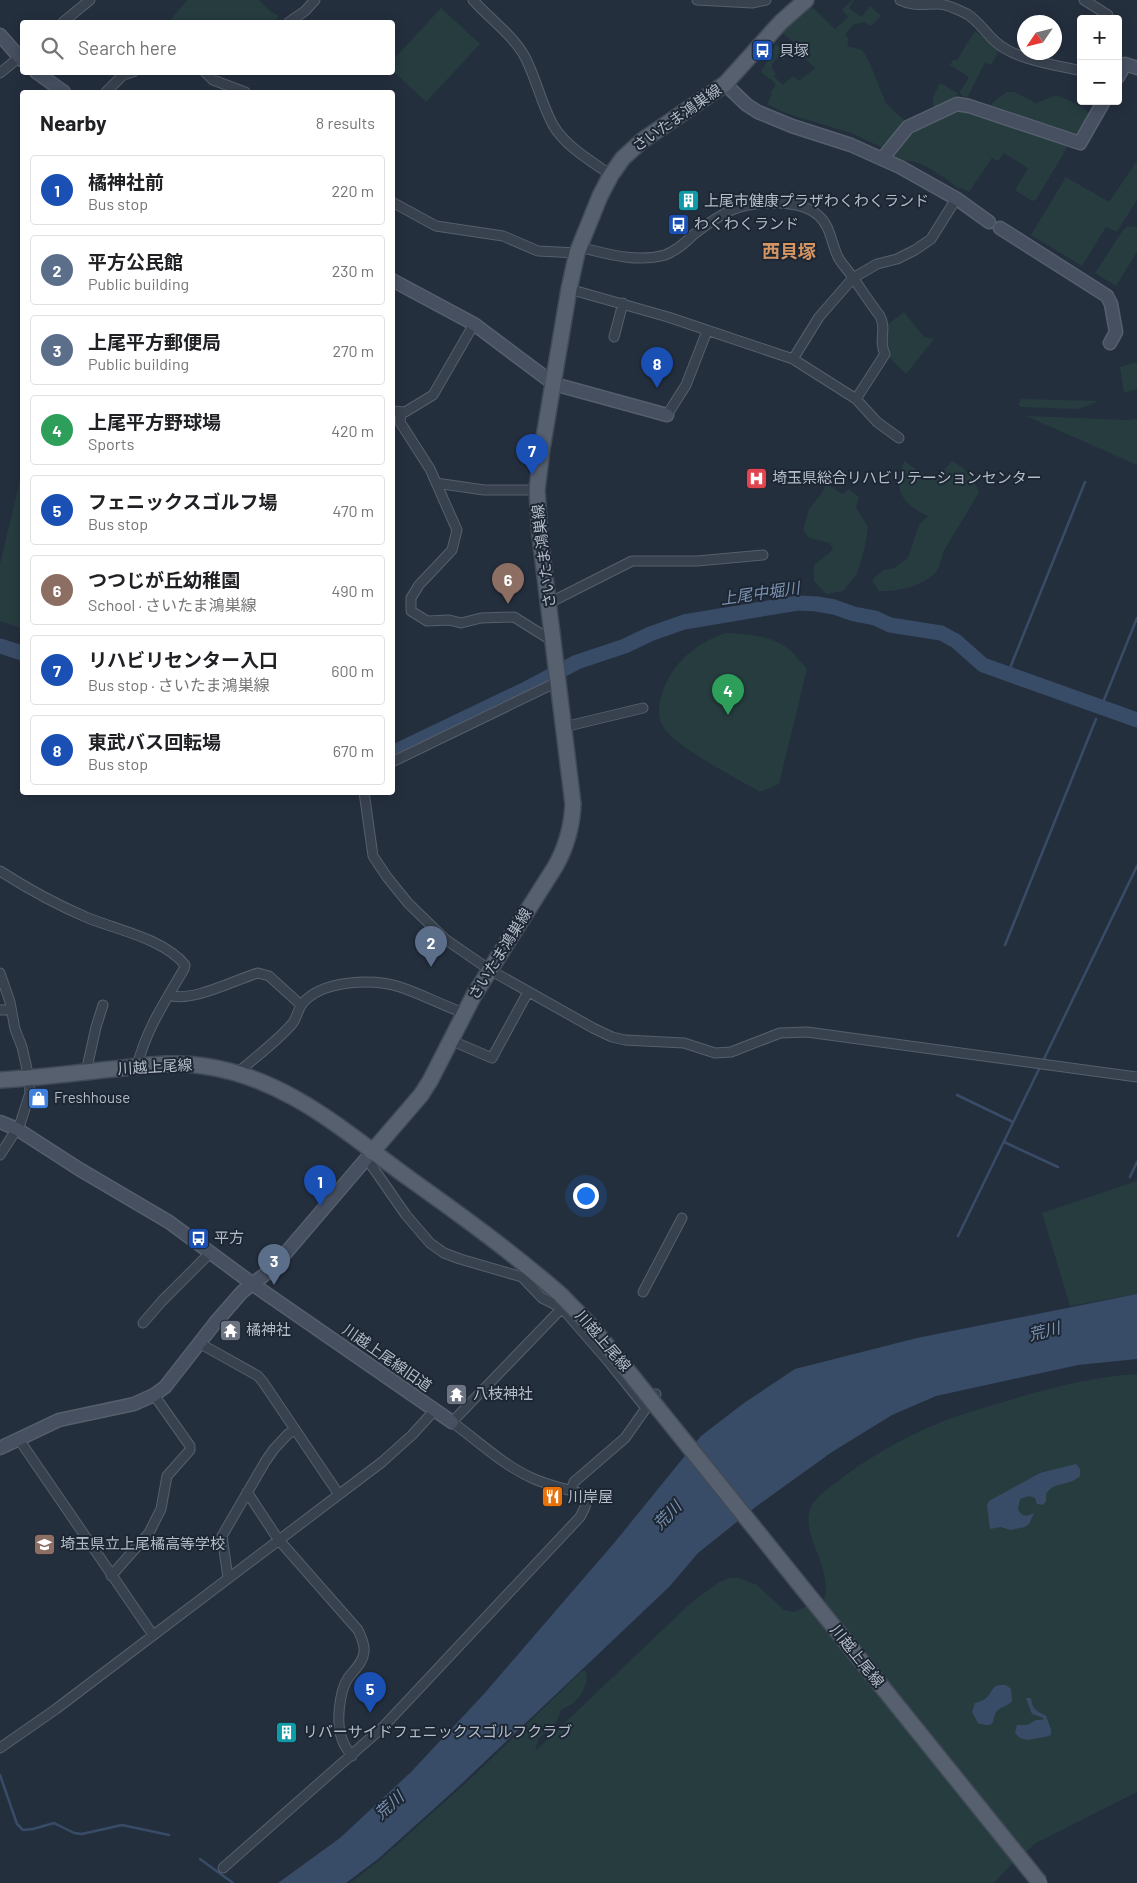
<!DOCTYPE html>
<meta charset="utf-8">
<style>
body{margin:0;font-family:Barlow,"Noto Sans JP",sans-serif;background:#f6f6f6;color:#202124}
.controls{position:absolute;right:15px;top:15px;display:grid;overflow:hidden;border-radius:5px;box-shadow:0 2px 12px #0003}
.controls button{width:45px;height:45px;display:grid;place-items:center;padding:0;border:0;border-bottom:1px solid #e0e0e0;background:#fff;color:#202124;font:25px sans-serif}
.compass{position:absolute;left:1017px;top:15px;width:45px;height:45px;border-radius:50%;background:#fff;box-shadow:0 2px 12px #0003;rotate:235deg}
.you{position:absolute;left:585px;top:1195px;width:18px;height:18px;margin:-12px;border:4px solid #fff;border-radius:50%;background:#1a73e8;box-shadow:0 0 0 8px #1a73e833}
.badge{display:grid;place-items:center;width:32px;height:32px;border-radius:50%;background:#db2777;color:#fff;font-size:16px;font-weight:700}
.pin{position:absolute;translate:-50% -41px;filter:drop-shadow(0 1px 2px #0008)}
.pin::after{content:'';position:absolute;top:26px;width:18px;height:15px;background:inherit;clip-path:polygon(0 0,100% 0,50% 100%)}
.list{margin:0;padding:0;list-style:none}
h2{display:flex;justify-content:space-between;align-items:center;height:65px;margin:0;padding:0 20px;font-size:21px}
h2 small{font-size:16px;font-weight:400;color:#757577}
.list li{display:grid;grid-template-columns:32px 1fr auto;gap:15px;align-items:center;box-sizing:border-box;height:70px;margin:0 10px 10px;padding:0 10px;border:1px solid #e0e0e0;border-radius:5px}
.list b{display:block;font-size:19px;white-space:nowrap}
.list p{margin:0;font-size:16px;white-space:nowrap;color:#757577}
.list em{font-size:16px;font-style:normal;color:#757577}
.icon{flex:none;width:28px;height:28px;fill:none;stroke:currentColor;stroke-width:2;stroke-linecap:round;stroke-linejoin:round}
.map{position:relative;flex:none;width:1137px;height:1883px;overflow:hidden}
.search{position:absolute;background:#fff;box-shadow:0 2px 12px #0003;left:20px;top:20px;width:375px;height:55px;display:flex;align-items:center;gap:12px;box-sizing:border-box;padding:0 18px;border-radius:5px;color:#757577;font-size:19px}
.panel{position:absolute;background:#fff;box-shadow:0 2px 12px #0003;left:20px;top:90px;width:375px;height:705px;border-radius:5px}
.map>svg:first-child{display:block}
.green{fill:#263c3f}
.water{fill:#394c67}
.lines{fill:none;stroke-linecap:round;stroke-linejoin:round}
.stream{stroke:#394c67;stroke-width:2.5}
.river{stroke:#394c67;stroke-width:15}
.street-casing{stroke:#565f6c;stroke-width:11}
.secondary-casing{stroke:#565f6c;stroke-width:15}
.primary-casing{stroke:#414a57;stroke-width:18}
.street{stroke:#38414e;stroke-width:9}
.secondary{stroke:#465061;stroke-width:12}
.primary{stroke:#56606e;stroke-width:15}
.primary-bridge-casing{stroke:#414a57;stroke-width:18;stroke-linecap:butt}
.primary-bridge{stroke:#56606e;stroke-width:15}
.labels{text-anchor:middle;stroke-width:4;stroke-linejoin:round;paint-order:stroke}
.poi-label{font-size:15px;fill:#b4bcc9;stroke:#1d2633;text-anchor:start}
.street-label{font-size:15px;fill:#b4bcc9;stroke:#1d2633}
.water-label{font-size:16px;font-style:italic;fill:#7c92b1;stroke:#1d2633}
.quarter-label{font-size:18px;font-weight:bold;fill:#d59563;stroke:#1d2633}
</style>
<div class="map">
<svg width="1137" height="1883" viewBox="0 0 1137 1883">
<rect width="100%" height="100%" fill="#242f3e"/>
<path class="green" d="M 187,0 L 259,0 L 270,11 L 279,16 L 273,22 L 236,22 L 233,21 L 231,22 L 169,22 Z
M 852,0 L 854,0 L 849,8 L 861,17 L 870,6 L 881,16 L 871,26 L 865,22 L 854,24 L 845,34 L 849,40 L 847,46 L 862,50 L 868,59 L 886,103 L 907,123 L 883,148 L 851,133 L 785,113 L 767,104 L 771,96 L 773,96 L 770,94 L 776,84 L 761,72 L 776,44 L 787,53 L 784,60 L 777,58 L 771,66 L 776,74 L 774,76 L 783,85 L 793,76 L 799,81 L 815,68 L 796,49 L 798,46 L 781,32 L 809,4 L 835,29 L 848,17 L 842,10 Z
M 441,8 L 480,44 L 426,102 L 393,71 L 393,60 Z
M 975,31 L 1000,49 L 991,65 L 985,62 L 967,98 L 959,93 L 969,77 L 950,65 L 953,60 L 957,60 Z
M 940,83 L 958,93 L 955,97 L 956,100 L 934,110 L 933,97 Z
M 1007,92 L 1014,92 L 1036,103 C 1042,101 1049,97 1055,96 C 1064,95 1083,109 1092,114 L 1079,137 L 987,108 L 998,98 Z
M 958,110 L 971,111 L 1069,144 L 1036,200 L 1032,201 L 1015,190 L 1028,168 L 1004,153 L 998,161 L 992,158 L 969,192 L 961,188 L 960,189 C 945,179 917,155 900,162 L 892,157 C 904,132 933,122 958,110 Z
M 1137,161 L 1137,200 L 1117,232 L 1106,227 L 1082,266 L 1031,235 L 1066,177 L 1109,202 Z
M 1128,226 L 1137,227 L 1137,252 L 1116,286 L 1095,273 L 1123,230 Z
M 904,312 L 924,337 L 934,339 L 906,374 L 890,358 L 886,341 L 887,325 Z
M 1137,362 L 1137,389 L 1124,393 L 1120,367 Z
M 1021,399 L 1099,401 L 1078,409 L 1021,407 L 1018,404 Z
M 1026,416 L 1128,420 L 1137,419 L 1137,465 Z
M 904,461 L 934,481 L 952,461 C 967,469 972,477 979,492 C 968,512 956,530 945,549 C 941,556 940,569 934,574 C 919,587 898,592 879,591 L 872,580 L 883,570 L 894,568 L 908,558 L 919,525 L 928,516 C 915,511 900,500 899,485 C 899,477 902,468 904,461 Z
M 22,472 L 22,629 L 0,621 L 0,564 Z
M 826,483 L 842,494 L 849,489 L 859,497 L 856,507 L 868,527 L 865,547 L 857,574 L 843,591 L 826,594 L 814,581 L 814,565 L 833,550 L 830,543 L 809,538 L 803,530 L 809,509 L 822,493 Z
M 725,633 C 746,634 774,635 791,651 C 796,656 801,663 807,669 L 779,784 L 760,792 C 738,779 676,747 664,728 C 654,713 661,692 669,677 C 682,655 701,642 725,633 Z
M 1137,1181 L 1137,1294 L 1070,1306 L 1042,1213 Z
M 1137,1374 L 1137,1792 L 1036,1843 L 1010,1866 L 994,1883 L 350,1883 L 381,1859 L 469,1780 L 582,1671 L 586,1671 L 587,1681 L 582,1693 L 574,1703 L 561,1710 L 555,1725 L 539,1738 L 535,1751 L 693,1601 L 718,1583 L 729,1578 L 740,1578 L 757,1585 L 784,1610 L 794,1612 L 824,1599 C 834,1566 797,1532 812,1505 C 817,1496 829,1488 837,1482 C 868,1457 912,1433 949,1419 C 966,1413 983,1408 1000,1403 C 1045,1389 1090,1377 1137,1374 Z"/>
<path class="water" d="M 1137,1294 L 1137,1359 L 1078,1365 L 936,1396 L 892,1415 L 832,1452 L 758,1505 L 698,1553 L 669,1587 L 457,1788 L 378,1859 L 346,1883 L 278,1883 L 340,1838 L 411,1772 L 483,1695 L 615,1542 L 701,1436 L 744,1403 L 795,1369 L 917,1338 Z
M 1076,1464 L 1080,1469 L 1080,1476 C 1070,1486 1054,1481 1046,1494 L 1046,1501 L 1043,1505 L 1037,1504 L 1035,1498 L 1029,1496 L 1020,1499 L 1018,1509 C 1022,1517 1026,1517 1034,1513 L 1029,1524 L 1025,1527 L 1010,1530 L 1001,1527 L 990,1529 L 987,1505 L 989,1501 L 1040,1473 Z
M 1006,1685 L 1011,1689 L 1012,1701 C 1008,1706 1003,1706 998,1710 C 990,1717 999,1730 978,1723 L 972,1712 L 975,1703 C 978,1702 983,1701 986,1698 C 995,1690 990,1684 1006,1685 Z
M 1026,1698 L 1031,1698 C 1032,1710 1037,1711 1046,1716 L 1051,1729 L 1051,1735 C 1046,1737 1043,1737 1038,1738 C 1029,1740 1020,1742 1015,1732 L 1017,1725 L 1027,1725 L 1036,1720 L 1042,1720 L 1044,1718 L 1032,1714 Z"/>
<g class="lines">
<path class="stream" d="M 1010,668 L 1085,482
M 1104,700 L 1137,618
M 1005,945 L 1096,719
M 1043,1061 L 1137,866
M 957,1095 L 1013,1122
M 1004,1142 L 1058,1167
M 1130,1177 L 1137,1162
M 958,1236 L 1040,1067
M 0,1775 L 17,1824 L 23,1830 L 33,1829 L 54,1823 L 74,1833 L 82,1834 L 122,1825 L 169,1835
M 200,1859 L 233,1883"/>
<path class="river" d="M 0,646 L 22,653
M 392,753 L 526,689 L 577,662 L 625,646 L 650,634 L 684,622 L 798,603 L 817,604 L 834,607 L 854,614 L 875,618 L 890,625 L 941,633 L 956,641 L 983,665 L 1137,720"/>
<defs>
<path id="street" d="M 473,0 C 489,18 513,35 525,57 C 536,78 541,103 553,125 C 565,146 591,161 611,175
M 697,0 L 752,3 L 766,0
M 900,0 C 914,7 924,4 938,4 C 946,4 959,10 967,14 C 979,21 986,34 997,43 C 1017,60 1056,65 1081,71
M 1084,0 L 1108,15
M 63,22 L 90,0
M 289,22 L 305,11 L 315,0
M 205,72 L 213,80 L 245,92
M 0,73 L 22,55
M 106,92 L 123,75 L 133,72
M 392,202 L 436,226 L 503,236 L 538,251 L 577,253
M 579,247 C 608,254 636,263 665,255 C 676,251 685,243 693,235 C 724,211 739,202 780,203 C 794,204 808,206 819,216 C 831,227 831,243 838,257 C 841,263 847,269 851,275 C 861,289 870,303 880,316 C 887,329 878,341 885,354 L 856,399
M 569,289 L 668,317 L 793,359 L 856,399 L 877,422 L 899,438
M 614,337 L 623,303
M 793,359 L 819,317 L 853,278 L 877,264 L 897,259 L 915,250 L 931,239 L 956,199
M 392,411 L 405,412 L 433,395 L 474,324
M 401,412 L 400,422 L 430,469 L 457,530 L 452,550 L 419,585 L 411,598 L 411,611 L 427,621 L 449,620 L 461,623 L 481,618 L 514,617 L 554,642
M 667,415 L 686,385 L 707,331
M 436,483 L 484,490 L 537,490
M 549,603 L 632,561 L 697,561 L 763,555
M 564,727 L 643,708
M 392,762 L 559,681
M 364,792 L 373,856 L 387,877 L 408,903 L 445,939 L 490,970 L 593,1028 L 612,1037 L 625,1040 L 684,1043 L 715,1053 L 731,1052 L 780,1033 L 807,1032 L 1137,1077
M 0,871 C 28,889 57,905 88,918 C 118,930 164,939 185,965 L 184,969 C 166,1000 145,1031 137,1067
M 0,973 L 10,1002 L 15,1029 L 22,1047 L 29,1078 L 30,1093 L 20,1124 L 0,1155
M 169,995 C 192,1003 234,980 258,973 L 269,976 L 301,1005
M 0,1010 L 10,1010
M 450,1040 L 492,1058 L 528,992
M 86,1072 L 96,1027 L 103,1005
M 238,1072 C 256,1057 276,1042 292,1024 C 297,1018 298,1009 302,1004 C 321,980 373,978 400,987 C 421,994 442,1005 464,1013
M 367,1159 L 406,1215 L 430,1243 L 444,1253 L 460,1259 L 522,1277 L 542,1298 L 562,1308 L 608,1361 L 645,1407
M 643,1292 L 682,1218
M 143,1323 L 162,1301 L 210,1253
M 199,1343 L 258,1376 L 263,1382 L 338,1493
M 18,1438 L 153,1635
M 571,1490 L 574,1482 L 625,1438 L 656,1394
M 247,1492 L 278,1539 L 358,1630 C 361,1636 365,1644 364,1652 C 363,1663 354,1670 348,1678 C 339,1692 336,1724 342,1739 C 344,1746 348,1751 352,1756
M 111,1576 L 149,1533 L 161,1509 L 167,1476 L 190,1450 L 190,1446 L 154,1395
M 228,1578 L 222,1536 L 265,1462 L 274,1449 L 288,1434 L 295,1430
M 0,1748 L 56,1709 L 382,1462 L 412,1435 L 434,1411
M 223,1868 L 383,1727 L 580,1517 C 584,1509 588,1504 585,1495 C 568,1489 549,1486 532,1478 C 503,1465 478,1441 452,1422 L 562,1308"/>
<path id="secondary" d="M 0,35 L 22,60
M 36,72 L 64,92
M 1118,77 L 1125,64 L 1137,68
M 725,84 L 747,105 L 758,112 L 792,126 L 851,145 L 900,167 L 957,199 L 989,222
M 882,159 L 908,127 L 957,104 L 969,106 L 1080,143 L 1104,101
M 1000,228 L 1107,296 L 1111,304 L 1116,332 L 1110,343
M 392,280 L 474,324 L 554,384 L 667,415
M 0,1122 L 17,1129 L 79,1169 L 169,1222 L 261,1290 L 452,1422
M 0,1448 L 59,1420 L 134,1404 L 154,1395 L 165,1387 L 215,1323 L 242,1292 L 272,1269 L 372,1152"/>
<path id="primary" d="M 0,1080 C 38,1078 75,1073 113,1069 C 143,1066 174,1061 204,1066 C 287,1078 345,1132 410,1179 C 462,1216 513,1253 561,1295
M 372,1152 L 421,1095 L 430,1081 L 474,995 L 555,867 C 567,846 572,827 573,804 L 540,536 L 537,490 L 542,449 L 569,289 L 577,253 L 600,196 L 611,175 L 623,158 L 643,140 L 725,84 L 781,22 L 806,0"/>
</defs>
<use href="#street" class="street-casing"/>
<use href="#secondary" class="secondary-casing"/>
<use href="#primary" class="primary-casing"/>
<use href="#street" class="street"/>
<use href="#secondary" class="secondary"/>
<use href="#primary" class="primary"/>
<defs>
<path id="primary-bridge" d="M 561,1295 L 590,1325 L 628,1371 L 1040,1883"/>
</defs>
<use href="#primary-bridge" class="primary-bridge-casing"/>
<use href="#primary-bridge" class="primary-bridge"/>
</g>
<defs>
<symbol id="bus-square" viewBox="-11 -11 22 22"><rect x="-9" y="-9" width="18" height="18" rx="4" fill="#1a4fb4" stroke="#1d2633"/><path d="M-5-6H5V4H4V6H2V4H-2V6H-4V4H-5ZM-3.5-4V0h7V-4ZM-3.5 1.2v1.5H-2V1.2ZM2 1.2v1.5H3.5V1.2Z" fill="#fff"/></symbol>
<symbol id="building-square" viewBox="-11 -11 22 22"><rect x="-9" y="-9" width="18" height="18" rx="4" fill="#0f9aa8" stroke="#1d2633"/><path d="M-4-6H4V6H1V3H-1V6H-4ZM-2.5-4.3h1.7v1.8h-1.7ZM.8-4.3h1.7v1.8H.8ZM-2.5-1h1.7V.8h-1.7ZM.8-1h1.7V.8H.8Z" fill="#fff"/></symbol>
<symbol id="hospital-square" viewBox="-11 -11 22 22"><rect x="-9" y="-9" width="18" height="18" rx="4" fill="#e0444e" stroke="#1d2633"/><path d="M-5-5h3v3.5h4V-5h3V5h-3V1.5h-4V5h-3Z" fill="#fff"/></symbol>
<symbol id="shop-square" viewBox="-11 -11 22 22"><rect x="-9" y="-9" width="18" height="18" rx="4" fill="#3f7fe0" stroke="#1d2633"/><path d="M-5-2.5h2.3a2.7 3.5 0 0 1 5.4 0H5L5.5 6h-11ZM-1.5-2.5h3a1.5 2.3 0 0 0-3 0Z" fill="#fff"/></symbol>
<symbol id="temple-square" viewBox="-11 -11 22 22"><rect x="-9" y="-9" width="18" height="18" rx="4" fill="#6b7280" stroke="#1d2633"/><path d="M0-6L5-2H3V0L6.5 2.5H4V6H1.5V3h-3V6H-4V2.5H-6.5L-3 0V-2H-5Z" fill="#fff"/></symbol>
<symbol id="restaurant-square" viewBox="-11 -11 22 22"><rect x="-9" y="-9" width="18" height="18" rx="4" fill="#e8710a" stroke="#1d2633"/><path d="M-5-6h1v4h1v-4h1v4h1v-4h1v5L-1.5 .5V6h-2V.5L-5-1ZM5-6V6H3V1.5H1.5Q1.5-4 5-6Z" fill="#fff"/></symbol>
<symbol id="school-square" viewBox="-11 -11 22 22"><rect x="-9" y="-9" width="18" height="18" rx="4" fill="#8d6e63" stroke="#1d2633"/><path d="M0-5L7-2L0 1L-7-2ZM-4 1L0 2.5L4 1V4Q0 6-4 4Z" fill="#fff"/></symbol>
</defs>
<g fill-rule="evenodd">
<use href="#bus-square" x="750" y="38" width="25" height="25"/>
<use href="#building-square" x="676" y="188" width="25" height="25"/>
<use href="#bus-square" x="666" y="212" width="25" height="25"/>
<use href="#hospital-square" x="744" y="466" width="25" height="25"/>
<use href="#shop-square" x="26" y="1086" width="25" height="25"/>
<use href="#bus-square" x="186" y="1226" width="25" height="25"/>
<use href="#temple-square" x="218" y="1318" width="25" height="25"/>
<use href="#temple-square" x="444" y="1382" width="25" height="25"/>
<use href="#restaurant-square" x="540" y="1484" width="25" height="25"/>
<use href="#school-square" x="32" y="1532" width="25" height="25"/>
<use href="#building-square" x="274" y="1720" width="25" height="25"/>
</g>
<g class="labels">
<g class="poi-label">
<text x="779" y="56">貝塚</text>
<text x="704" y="206">上尾市健康プラザわくわくランド</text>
<text x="694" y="229">わくわくランド</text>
<text x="772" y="483">埼玉県総合リハビリテーションセンター</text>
<text x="54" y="1103">Freshhouse</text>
<text x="214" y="1243">平方</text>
<text x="246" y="1335">橘神社</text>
<text x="473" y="1399">八枝神社</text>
<text x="568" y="1502">川岸屋</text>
<text x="60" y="1549">埼玉県立上尾橘高等学校</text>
<text x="303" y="1737">リバーサイドフェニックスゴルフクラブ</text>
</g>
<g class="street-label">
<text transform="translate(677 118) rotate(-35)" y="5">さいたま鴻巣線</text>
<text transform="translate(544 556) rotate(-97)" y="5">さいたま鴻巣線</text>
<text transform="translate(500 954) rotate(-58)" y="5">さいたま鴻巣線</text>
<text transform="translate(155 1067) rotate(-3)" y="5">川越上尾線</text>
<text transform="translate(603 1341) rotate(49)" y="5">川越上尾線</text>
<text transform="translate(387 1358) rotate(35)" y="5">川越上尾線旧道</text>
<text transform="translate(857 1656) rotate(51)" y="5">川越上尾線</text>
</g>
<g class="water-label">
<text transform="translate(760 593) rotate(-8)" y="6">上尾中堀川</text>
<text transform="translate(1044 1331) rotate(-14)" y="6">荒川</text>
<text transform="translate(667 1515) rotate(-46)" y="6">荒川</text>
<text transform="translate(389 1805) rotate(-42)" y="6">荒川</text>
</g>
<g class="quarter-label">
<text x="789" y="258">西貝塚</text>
</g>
</g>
</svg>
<div class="controls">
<button>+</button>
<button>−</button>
</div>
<svg class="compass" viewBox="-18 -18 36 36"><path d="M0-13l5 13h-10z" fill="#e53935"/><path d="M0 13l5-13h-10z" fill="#757577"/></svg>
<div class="you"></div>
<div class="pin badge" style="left:320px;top:1206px;background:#1a4fb4">1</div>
<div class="pin badge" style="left:431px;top:967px;background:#5c6f8a">2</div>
<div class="pin badge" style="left:274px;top:1285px;background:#5c6f8a">3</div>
<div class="pin badge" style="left:728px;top:715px;background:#2e9e5b">4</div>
<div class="pin badge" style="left:370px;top:1713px;background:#1a4fb4">5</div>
<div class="pin badge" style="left:508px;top:604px;background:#8d6e63">6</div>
<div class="pin badge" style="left:532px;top:475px;background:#1a4fb4">7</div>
<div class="pin badge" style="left:657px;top:388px;background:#1a4fb4">8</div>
<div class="search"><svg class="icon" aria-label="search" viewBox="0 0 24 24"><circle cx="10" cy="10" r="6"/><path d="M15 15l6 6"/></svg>Search here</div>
<section class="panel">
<h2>Nearby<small>8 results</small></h2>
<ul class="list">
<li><span class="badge" style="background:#1a4fb4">1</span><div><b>橘神社前</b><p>Bus stop</p></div><em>220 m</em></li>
<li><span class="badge" style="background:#5c6f8a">2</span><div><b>平方公民館</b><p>Public building</p></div><em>230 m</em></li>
<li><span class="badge" style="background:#5c6f8a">3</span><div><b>上尾平方郵便局</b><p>Public building</p></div><em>270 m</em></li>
<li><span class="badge" style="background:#2e9e5b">4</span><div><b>上尾平方野球場</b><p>Sports</p></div><em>420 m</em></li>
<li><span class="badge" style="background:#1a4fb4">5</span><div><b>フェニックスゴルフ場</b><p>Bus stop</p></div><em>470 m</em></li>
<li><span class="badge" style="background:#8d6e63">6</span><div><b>つつじが丘幼稚園</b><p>School · さいたま鴻巣線</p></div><em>490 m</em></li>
<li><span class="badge" style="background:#1a4fb4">7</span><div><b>リハビリセンター入口</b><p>Bus stop · さいたま鴻巣線</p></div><em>600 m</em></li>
<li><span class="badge" style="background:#1a4fb4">8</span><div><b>東武バス回転場</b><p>Bus stop</p></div><em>670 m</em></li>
</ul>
</section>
</div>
